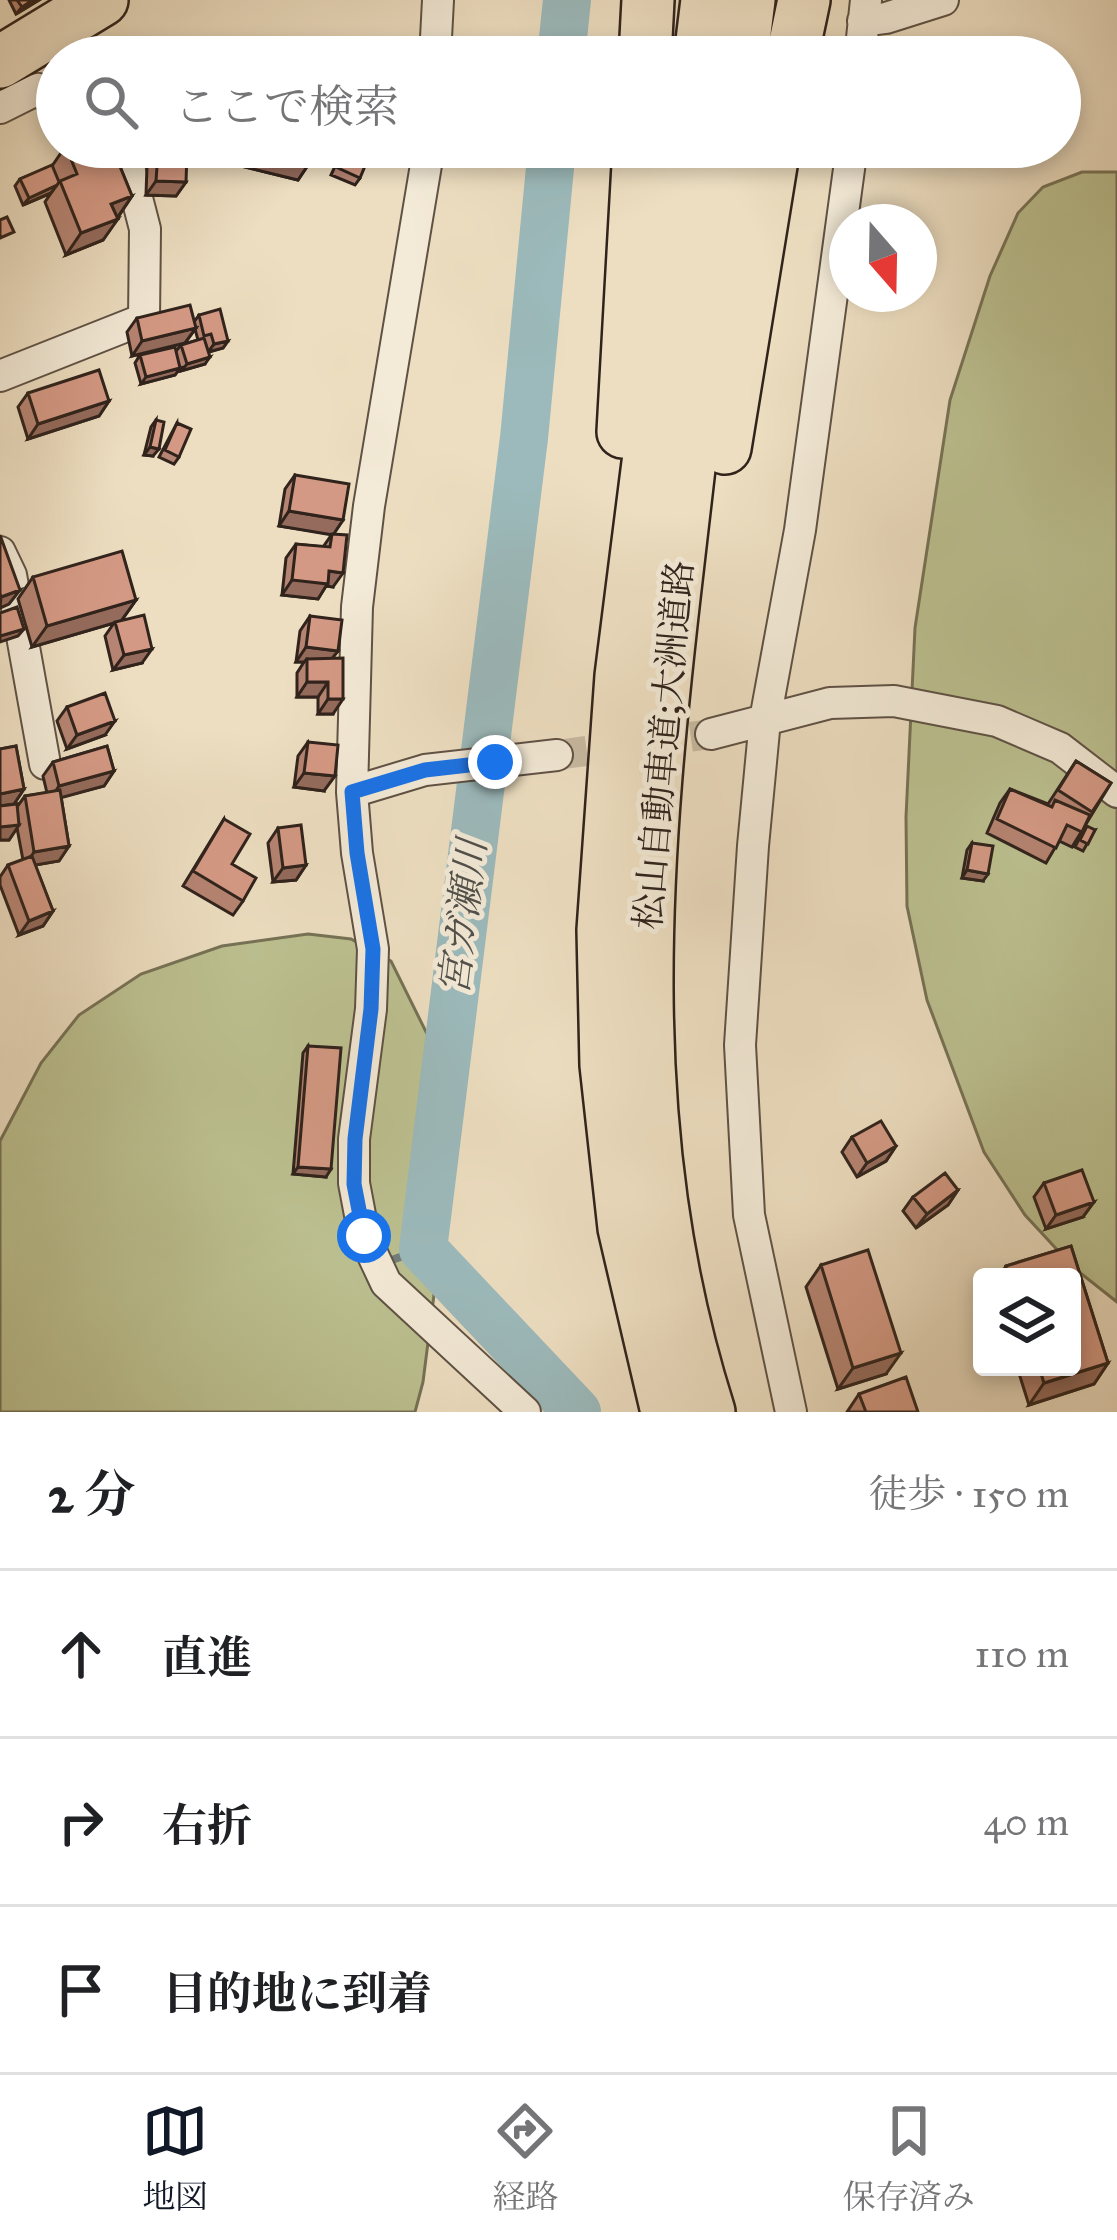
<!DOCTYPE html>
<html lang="ja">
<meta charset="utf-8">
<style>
body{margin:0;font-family:"IM FELL Great Primer","Noto Serif JP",serif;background:#f6f6f6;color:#202124}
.controls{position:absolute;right:36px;bottom:36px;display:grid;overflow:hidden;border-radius:12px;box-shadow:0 6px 18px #0003}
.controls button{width:108px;height:108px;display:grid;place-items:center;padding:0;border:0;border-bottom:3px solid #e0e0e0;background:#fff;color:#202124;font:60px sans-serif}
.compass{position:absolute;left:829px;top:204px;width:108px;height:108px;border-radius:50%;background:#fff;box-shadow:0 6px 18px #0003;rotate:160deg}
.stop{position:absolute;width:36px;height:36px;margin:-27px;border:9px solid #1a73e8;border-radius:50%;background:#fff}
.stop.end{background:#1a73e8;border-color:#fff;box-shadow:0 3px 12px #0008}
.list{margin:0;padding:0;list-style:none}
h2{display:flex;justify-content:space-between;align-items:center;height:156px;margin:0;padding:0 48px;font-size:51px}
h2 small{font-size:39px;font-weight:400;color:#757577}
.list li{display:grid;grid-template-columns:78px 1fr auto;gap:36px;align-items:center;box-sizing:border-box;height:168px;padding:0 48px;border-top:3px solid #e0e0e0}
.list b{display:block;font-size:45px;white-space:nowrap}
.list em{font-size:39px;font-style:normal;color:#757577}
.icon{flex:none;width:66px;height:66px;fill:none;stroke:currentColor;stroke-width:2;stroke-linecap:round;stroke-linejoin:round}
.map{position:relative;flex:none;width:1117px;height:1412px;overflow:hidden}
.search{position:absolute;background:#fff;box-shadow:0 6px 18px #0003;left:36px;right:36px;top:36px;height:132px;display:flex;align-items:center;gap:30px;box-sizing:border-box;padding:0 42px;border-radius:66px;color:#757577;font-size:45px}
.sheet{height:660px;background:#fff}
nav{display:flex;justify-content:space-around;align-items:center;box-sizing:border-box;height:168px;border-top:3px solid #e0e0e0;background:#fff;font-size:33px;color:#757577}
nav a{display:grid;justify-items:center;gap:6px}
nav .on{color:#111827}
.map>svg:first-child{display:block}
.green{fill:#bcc090;stroke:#767256;stroke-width:3}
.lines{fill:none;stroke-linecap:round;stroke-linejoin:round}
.stream{stroke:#717e7c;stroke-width:8}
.river{stroke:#9cbabc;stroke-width:48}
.street-tunnel{stroke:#c7b9a0;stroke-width:30;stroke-dasharray:30 15;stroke-linecap:butt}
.street-casing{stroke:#5f5245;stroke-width:34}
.highway-casing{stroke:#30231c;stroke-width:56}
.street{stroke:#f3ead7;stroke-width:30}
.highway{stroke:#eddec1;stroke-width:51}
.wall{fill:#b68472;stroke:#30231c;stroke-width:3}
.shaded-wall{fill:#946b5c;stroke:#30231c;stroke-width:3}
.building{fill:#d49984;stroke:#30231c;stroke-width:3}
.route{stroke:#1a73e8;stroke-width:15}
.labels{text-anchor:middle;stroke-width:10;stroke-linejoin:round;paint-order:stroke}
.street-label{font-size:36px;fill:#30231c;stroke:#f3ead7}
.water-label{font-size:39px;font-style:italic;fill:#50504c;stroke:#f3ead7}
</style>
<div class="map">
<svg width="1117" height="1412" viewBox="0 0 1117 1412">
<rect width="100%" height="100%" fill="#eddec1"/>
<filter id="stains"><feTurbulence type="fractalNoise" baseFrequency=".00167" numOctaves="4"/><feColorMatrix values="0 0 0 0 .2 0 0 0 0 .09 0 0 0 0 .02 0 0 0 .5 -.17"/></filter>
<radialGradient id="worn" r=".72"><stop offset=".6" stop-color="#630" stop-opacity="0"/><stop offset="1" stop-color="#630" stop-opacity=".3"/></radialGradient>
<path class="green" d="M 1082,172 L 1117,172 L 1117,1302 L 1074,1268 L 1025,1215 L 984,1152 L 927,1000 L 907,906 L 906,817 L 915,628 L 950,400 L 990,276 L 1018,213 L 1043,187 Z
M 308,934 L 351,939 L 391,961 L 433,1046 L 445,1141 L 436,1279 L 423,1382 L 415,1412 L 0,1412 L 0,1141 L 41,1063 L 79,1015 L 141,974 L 222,946 Z"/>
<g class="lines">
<path class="stream" d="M 386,1262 L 423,1249"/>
<path class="river" d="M 561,57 L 567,0
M 552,147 L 524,438 L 423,1249 L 577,1412"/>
<path class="street-tunnel" d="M 557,755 L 711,734"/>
<defs>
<path id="street" d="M 863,21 L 886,18 L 943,0
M 435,57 L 438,0
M 860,57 L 866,0
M 0,108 L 38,89 L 57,105
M 429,147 L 369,506 L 357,607 L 352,792 L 357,853 L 373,949 L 371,1009 L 354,1139 L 354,1183 L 364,1236 L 386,1283 L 525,1412
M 0,376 L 144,319 L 145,229 L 129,167 L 106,147
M 0,552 L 11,575 L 45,764
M 711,734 L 830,703 L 894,701 L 997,721 L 1060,748 L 1117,792
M 352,792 L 425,770 L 557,755
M 791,1412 L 749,1215 L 740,1045 L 753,846 L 765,720 L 800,530 L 852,147"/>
<path id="highway" d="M 645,57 L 648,0
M 700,57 L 707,0
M 742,57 L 749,0
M 792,57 L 804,0
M 0,62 L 102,0
M 623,432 L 639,147
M 725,448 L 774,147
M 667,1412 L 624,1228 L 606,1065 L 603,930 L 621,676 L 688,147
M 709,1412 C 619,1129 644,853 678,563 C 694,424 710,285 729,147"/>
</defs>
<use href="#street" class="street-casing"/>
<use href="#highway" class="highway-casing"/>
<use href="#street" class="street"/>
<use href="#highway" class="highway"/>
</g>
<path class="wall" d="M 9,0 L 39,0 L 16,14 Z
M 65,147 L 112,147 L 132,196 L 103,240 L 66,255 L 45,202 L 51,193 L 23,205 L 15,186 L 20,179 L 52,166 Z
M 246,147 L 313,147 L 308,165 L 298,180 L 241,166 Z
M 344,147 L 360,178 L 355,185 L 331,175 Z
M 158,152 L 186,182 L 176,196 L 146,195 L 147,166 Z
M 199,315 L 228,341 L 223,348 L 209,352 L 205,364 L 181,371 L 180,368 L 175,375 L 141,384 L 135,363 L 140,355 L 176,351 L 181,345 L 198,340 L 195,329 L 185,343 L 132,356 L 127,332 L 137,318 L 194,322 Z
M 28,393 L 109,401 L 99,416 L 28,439 L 18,407 Z
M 156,420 L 153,456 L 144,455 L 151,427 Z
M 177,423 L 179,457 L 174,464 L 159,457 Z
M 295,475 L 343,520 L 333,534 L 333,587 L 326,586 L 318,599 L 282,595 L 286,558 L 296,544 L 323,547 L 332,534 L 279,526 L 285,489 Z
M 33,577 L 136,600 L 122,620 L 142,663 L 113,670 L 105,636 L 114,623 L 32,647 L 18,599 Z
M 310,616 L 338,651 L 332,658 L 333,714 L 318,714 L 318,697 L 297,697 L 297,673 L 304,662 L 296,662 L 300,631 Z
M 67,707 L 105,735 L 67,749 L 57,721 Z
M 308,742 L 324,791 L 294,787 L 298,756 Z
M 16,746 L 24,789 L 14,804 L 3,806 L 17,804 L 17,807 L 25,796 L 47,793 L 43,776 L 53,762 L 107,746 L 114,771 L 104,786 L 61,797 L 69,846 L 59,861 L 35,865 L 53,911 L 43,926 L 19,935 L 0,885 L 0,877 L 8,865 L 23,860 L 17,828 L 9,840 L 0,840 L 0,749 Z
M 1076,761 L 1111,783 L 1072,847 L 1059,841 L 1046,863 L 987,833 L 1000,803 L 1010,789 L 1048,804 Z
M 224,819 L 232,864 L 243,901 L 233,915 L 183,886 Z
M 278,828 L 306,865 L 296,880 L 273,882 L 268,843 Z
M 1095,830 L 1083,851 L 1075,847 L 1082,833 Z
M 972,843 L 983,881 L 962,878 L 967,850 Z
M 308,1046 L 326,1177 L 293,1174 L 303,1053 Z
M 852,1137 L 896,1146 L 886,1161 L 857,1177 L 842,1152 Z
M 1044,1183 L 1083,1217 L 1046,1229 L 1034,1197 Z
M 958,1190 L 948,1205 L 916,1228 L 903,1211 L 913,1197 Z
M 1071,1246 L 1108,1363 L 1094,1384 L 1029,1405 L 1017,1367 L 1072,1367 L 1072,1277 L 999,1277 L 1006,1266 Z
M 821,1265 L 886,1374 L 838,1389 L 806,1287 Z
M 859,1394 L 918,1412 L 847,1412 Z"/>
<path class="shaded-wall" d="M 33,0 L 39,0 L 16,14 L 22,7 Z
M 251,151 L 308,165 L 298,180 L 241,166 Z
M 156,181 L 186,182 L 176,196 L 146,195 Z
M 57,185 L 51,193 L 23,205 L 29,198 Z
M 132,196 L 117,218 L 111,204 Z
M 118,219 L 103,240 L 66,255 L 81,233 Z
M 196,328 L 185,343 L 132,356 L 142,341 Z
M 228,341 L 223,348 L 208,352 L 214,344 Z
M 210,357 L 205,364 L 181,371 L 187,364 Z
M 180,368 L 175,375 L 141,384 L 146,377 Z
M 109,401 L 99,416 L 28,439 L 38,424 Z
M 150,447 L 159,449 L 153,456 L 144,455 Z
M 289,511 L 343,520 L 333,535 L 279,526 Z
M 329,571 L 343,573 L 333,587 L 326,586 L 318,599 L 282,595 L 292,580 Z
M 20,590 L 9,604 L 0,608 L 1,597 Z
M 136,600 L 121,621 L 32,647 L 47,626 Z
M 24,629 L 18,636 L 0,642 L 0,636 Z
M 306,647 L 338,651 L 327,665 L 307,659 L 304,662 L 296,662 Z
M 152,649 L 142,663 L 113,670 L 124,655 Z
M 307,682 L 328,682 L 318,697 L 297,697 Z
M 328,699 L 343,699 L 333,714 L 318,714 Z
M 115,721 L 105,735 L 67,749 L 77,735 Z
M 114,771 L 104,786 L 49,801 L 59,786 Z
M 304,773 L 335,776 L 324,791 L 294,787 Z
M 24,789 L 14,804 L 0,806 L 0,794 Z
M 19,825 L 9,840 L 0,840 L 0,827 Z
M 69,846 L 59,861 L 24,867 L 34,852 Z
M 306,865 L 296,880 L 273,882 L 283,868 Z
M 967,870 L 988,874 L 983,881 L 962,878 Z
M 53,911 L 43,926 L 19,935 L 29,921 Z
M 896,1146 L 886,1161 L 857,1177 L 867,1163 Z
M 298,1167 L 331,1169 L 326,1177 L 293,1174 Z
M 958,1190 L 948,1205 L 916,1228 L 927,1214 Z
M 1094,1202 L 1083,1217 L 1046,1229 L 1056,1215 Z
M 901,1353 L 886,1374 L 838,1389 L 853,1368 Z
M 1108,1363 L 1094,1384 L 1029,1405 L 1044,1383 Z"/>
<path class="building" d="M 17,0 L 33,0 L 22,7 Z
M 92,40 L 108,57 L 74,57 Z
M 66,147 L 112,147 L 132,196 L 111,204 L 118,219 L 81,233 L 60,181 L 77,174 Z
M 252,147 L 313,147 L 308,165 L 251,151 Z
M 345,147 L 353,147 L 370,154 L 360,178 L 336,167 Z
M 158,152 L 187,153 L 186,182 L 156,181 Z
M 52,165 L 59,182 L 57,185 L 29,198 L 20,179 Z
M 7,217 L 14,232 L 0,238 L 0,220 Z
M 190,305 L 196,328 L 142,341 L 137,318 Z
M 220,309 L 228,341 L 214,344 L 211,334 L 204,336 L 199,315 Z
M 204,338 L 210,357 L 187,364 L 181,345 Z
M 175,347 L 180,368 L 146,377 L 140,355 Z
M 99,370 L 109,401 L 38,424 L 28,393 Z
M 156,420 L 164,422 L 159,449 L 150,447 Z
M 177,423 L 191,429 L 179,457 L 165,450 Z
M 295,475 L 349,484 L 343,520 L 289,511 Z
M 332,534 L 347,535 L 343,573 L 329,571 L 328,584 L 292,580 L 296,544 L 330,547 Z
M 0,535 L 20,590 L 1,597 L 0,593 Z
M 122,551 L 136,600 L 47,626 L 33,577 Z
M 17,607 L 24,629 L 0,636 L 0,613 Z
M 144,615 L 152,649 L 124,655 L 115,622 Z
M 310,616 L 342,620 L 338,651 L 306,647 Z
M 343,658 L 343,699 L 328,699 L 328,682 L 307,682 L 307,659 Z
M 105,693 L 115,721 L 77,735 L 67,707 Z
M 308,742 L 338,745 L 335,776 L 304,773 Z
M 16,746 L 24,789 L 0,794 L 0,749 Z
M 107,746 L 114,771 L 59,786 L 53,762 Z
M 1076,761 L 1111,783 L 1092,812 L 1058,790 Z
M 1010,789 L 1052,807 L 1055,800 L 1090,815 L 1082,832 L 1067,825 L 1056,848 L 997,819 Z
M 60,790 L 69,846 L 34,852 L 25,796 Z
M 17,804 L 19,825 L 0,827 L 0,806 Z
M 224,819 L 250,834 L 232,864 L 256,878 L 243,901 L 193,871 Z
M 301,825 L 306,865 L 283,868 L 278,828 Z
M 1087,826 L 1095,830 L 1088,844 L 1080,840 Z
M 972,843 L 993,846 L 988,874 L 967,870 Z
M 32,856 L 53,911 L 29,921 L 8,865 Z
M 308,1046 L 341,1048 L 331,1169 L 298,1167 Z
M 881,1121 L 896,1146 L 867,1163 L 852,1137 Z
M 1082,1170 L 1094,1202 L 1056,1215 L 1044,1183 Z
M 945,1173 L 958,1190 L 927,1214 L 913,1197 Z
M 1071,1246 L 1108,1363 L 1044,1383 L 1039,1367 L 1072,1367 L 1072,1277 L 1010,1277 L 1006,1266 Z
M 868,1250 L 901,1353 L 853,1368 L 821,1265 Z
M 906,1377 L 918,1412 L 866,1412 L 859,1394 Z"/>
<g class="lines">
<path class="route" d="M 364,1236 L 354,1184 L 355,1139 L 371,1009 L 373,949 L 357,853 L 352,792 L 425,770 L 495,762"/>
</g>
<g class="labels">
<g class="street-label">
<text transform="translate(663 745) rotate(-85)" y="13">松山自動車道;大洲道路</text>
</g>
<g class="water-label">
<text transform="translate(462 917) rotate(-83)" y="14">宮ガ瀬川</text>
</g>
</g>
<rect width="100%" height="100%" filter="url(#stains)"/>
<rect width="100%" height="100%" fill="url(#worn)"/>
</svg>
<div class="controls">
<button><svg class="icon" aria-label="layers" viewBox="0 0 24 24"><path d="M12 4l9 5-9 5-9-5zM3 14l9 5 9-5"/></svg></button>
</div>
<svg class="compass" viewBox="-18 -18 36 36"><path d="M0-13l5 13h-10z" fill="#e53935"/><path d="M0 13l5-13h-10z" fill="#757577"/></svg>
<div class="stop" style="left:364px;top:1236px"></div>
<div class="stop end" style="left:495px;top:762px"></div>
<div class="search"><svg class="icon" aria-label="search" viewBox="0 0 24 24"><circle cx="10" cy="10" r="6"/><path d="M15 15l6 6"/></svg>ここで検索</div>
</div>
<section class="sheet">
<h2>2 分<small>徒歩 · 150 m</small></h2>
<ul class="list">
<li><svg class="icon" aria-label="ahead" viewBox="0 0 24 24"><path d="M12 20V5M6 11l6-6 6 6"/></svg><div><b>直進</b></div><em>110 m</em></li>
<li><svg class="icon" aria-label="right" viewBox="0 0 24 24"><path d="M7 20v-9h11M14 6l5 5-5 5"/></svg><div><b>右折</b></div><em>40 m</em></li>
<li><svg class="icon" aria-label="arrive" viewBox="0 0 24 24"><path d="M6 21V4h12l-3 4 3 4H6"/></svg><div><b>目的地に到着</b></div></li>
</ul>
</section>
<nav>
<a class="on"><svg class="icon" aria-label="map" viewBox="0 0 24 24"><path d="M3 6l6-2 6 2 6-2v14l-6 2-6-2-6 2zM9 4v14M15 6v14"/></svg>地図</a>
<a><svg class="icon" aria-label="directions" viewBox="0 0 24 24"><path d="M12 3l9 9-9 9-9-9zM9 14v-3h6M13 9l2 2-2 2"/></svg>経路</a>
<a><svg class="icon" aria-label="saved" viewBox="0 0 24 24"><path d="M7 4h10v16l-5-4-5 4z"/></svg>保存済み</a>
</nav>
